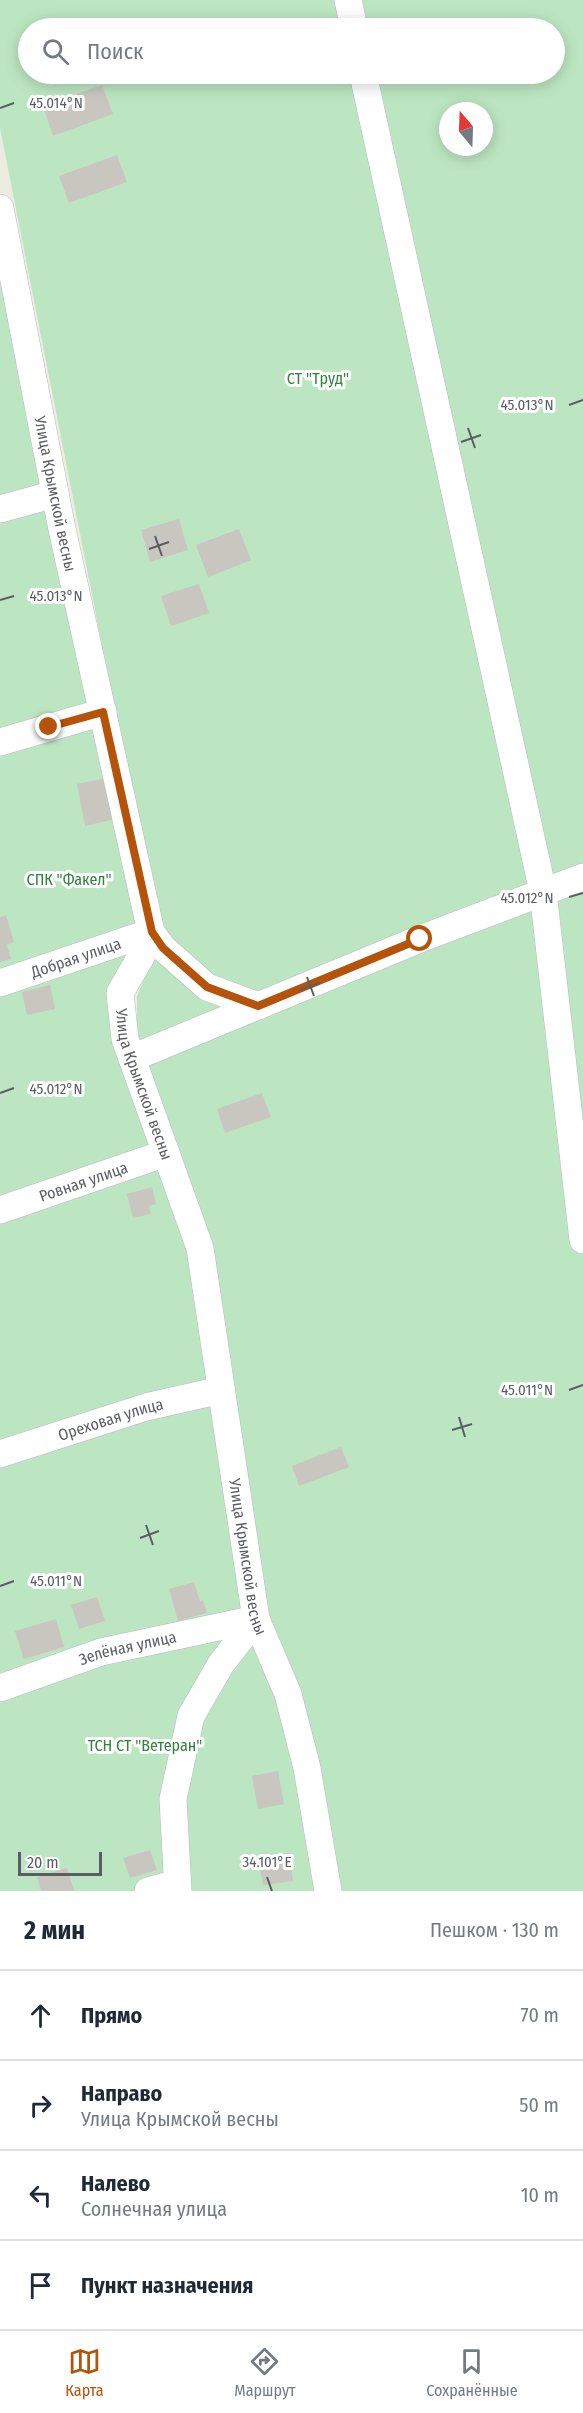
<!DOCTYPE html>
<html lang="ru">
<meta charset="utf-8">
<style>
body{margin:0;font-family:"Fira Sans Condensed",sans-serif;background:#f2f2f3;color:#1f2937}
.compass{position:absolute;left:439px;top:102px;width:54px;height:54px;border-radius:50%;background:#fff;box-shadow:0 3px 15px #0003;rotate:341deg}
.scale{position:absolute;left:18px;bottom:15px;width:84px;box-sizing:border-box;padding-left:6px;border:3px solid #5a5d63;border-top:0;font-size:16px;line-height:21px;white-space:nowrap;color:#5a5d63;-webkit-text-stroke:4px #fff;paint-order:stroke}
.stop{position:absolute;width:18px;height:18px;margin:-14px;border:4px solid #b45309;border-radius:50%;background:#fff}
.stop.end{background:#b45309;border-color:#fff;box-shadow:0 2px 6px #0008}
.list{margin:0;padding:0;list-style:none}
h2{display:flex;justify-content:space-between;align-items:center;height:78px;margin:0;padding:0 24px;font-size:26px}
h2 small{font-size:20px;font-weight:400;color:#747a83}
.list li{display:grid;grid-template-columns:39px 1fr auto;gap:18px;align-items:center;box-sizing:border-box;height:90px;padding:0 24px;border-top:2px solid #e0e1e3}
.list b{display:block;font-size:22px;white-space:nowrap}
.list p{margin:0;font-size:20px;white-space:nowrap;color:#747a83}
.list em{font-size:20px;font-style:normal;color:#747a83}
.icon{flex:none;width:33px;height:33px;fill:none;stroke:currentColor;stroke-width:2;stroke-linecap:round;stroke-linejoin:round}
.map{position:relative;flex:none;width:583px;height:1891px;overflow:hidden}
.search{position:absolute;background:#fff;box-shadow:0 3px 15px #0003;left:18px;right:18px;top:18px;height:66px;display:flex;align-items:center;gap:15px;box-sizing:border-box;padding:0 21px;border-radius:33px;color:#747a83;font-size:22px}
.sheet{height:438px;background:#fff}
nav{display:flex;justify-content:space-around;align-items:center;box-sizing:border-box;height:84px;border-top:2px solid #e0e1e3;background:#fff;font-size:16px;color:#747a83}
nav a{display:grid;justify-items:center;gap:3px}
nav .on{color:#b45309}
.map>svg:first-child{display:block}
.green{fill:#bce6c1;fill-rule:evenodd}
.building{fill:#c8c6be}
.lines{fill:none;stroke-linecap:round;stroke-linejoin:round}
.minor-casing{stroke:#b9bbc1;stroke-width:28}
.minor{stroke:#fff;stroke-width:27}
.route{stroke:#b45309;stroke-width:8}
.ticks{fill:none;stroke:#5a5d63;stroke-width:2}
.labels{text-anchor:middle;stroke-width:6;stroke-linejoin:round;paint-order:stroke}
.park-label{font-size:16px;fill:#31833e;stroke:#fff}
.street-label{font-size:16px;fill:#5a5d63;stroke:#fff}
.ticks-label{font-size:15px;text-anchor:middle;fill:#5a5d63;stroke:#fff;stroke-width:6;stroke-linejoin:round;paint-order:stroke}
</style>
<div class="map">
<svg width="583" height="1891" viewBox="0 0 583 1891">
<rect width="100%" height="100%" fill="#edece1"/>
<path class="green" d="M 0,0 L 583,0 L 583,1891 L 335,1891 L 265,1617 L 212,1243 L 137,1041 L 137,996 L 154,955 L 157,924 L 0,128 ZM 28,28 L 554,28 L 554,74 L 28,74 ZM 448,111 L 484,111 L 484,147 L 448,147 Z
M 0,208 L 151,932 L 0,983 Z
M 140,941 L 116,988 L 191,1243 L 321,1891 L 0,1891 L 0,989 Z"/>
<path class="building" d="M 102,85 L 113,114 L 53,136 L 43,106 Z
M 117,155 L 127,182 L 69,203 L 59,176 Z
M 179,519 L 188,550 L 150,562 L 141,530 Z
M 239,529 L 251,560 L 208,577 L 196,545 Z
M 199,584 L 209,613 L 171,626 L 161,596 Z
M 107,778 L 115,819 L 85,826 L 77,784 Z
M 6,915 L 14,942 L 7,945 L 11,959 L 0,962 L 0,917 Z
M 50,985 L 55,1009 L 27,1015 L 22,992 Z
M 262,1093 L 271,1117 L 225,1133 L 217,1109 Z
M 152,1187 L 156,1204 L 149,1206 L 151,1214 L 133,1218 L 127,1194 Z
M 341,1447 L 349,1467 L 299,1486 L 292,1466 Z
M 194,1582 L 200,1601 L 203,1600 L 207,1613 L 178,1621 L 169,1589 Z
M 97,1597 L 105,1621 L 79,1629 L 71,1605 Z
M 56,1619 L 64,1647 L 24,1659 L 15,1631 Z
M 278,1771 L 284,1804 L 258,1809 L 252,1776 Z
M 150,1850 L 157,1870 L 130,1878 L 123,1858 Z
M 289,1853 L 293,1881 L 263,1885 L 258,1857 Z
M 67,1868 L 74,1891 L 41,1891 L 37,1877 Z"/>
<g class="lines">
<defs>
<g id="minor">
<path d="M 348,0 L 354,28"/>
<path d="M 363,74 L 543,892 L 583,1240"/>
<path id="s1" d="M 0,208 L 62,529 L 151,932 L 143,953 L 120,993 L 125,1039 L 200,1248 L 256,1619 L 288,1694 L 307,1768 L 328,1891"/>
<path d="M 0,509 L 55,494"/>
<path d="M 0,742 L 103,712"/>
<path id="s2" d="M 0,983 L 151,932 L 163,948 L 207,987 L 258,1006"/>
<path d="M 132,1058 L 420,939 L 583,877"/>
<path id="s3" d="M 0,1210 L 166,1153"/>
<path id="s4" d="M 0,1454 L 146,1407 L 221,1390"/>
<path id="s5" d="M 0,1688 L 101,1652 L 256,1619"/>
<path d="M 148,1891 L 177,1883"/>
<path d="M 178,1891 L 173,1799 L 191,1716 L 221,1664 L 256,1619"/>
</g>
</defs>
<use href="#minor" class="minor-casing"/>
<use href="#minor" class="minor"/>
</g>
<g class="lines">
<path class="route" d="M 49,727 L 103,712 L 152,932 L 163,948 L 207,987 L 258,1006 L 420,939"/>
</g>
<path class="ticks" d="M 0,108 L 14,103M 569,405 L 583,400M 468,428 L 475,448M 461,442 L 481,435M 155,536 L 162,556M 149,549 L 169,542M 0,600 L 14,596M 569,897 L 583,893M 307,977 L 314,996M 300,990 L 320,983M 0,1093 L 14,1088M 569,1390 L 583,1385M 459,1417 L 465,1437M 452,1430 L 472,1424M 146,1525 L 153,1545M 140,1538 L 159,1531M 0,1586 L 14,1581M 267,1877 L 272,1891"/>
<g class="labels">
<g class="park-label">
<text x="318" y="384">СТ "Труд"</text>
<text x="69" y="885">СПК "Факел"</text>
<text x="145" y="1751">ТСН СТ "Ветеран"</text>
</g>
<g class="street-label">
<text dy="6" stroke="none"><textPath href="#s1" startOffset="291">Улица Крымской весны</textPath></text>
<text dy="6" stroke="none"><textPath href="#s2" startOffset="80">Добрая улица</textPath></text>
<text dy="6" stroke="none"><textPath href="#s1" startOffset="903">Улица Крымской весны</textPath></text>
<text dy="6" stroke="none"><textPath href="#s3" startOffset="88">Ровная улица</textPath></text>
<text dy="6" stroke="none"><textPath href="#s4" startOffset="116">Ореховая улица</textPath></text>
<text dy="6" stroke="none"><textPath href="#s1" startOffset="1389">Улица Крымской весны</textPath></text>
<text dy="6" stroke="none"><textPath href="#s5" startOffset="134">Зелёная улица</textPath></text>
</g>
</g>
<g class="ticks-label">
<text x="56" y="108">45.014°N</text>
<text x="527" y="410">45.013°N</text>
<text x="56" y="601">45.013°N</text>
<text x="527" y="903">45.012°N</text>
<text x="56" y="1094">45.012°N</text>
<text x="527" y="1395">45.011°N</text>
<text x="56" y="1586">45.011°N</text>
<text x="267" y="1867">34.101°E</text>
</g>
</svg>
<svg class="compass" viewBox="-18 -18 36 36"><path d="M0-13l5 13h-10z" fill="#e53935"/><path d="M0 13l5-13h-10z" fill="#747a83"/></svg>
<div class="scale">20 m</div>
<div class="stop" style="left:420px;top:939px"></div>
<div class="stop end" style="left:49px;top:727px"></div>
<div class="search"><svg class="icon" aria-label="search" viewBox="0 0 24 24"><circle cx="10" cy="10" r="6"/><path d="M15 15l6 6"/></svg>Поиск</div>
</div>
<section class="sheet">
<h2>2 мин<small>Пешком · 130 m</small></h2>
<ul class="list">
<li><svg class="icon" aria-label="ahead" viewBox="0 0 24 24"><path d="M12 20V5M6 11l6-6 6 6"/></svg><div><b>Прямо</b></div><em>70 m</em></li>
<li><svg class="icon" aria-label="right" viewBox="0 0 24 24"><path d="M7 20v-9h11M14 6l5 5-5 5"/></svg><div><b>Направо</b><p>Улица Крымской весны</p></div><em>50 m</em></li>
<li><svg class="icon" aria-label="left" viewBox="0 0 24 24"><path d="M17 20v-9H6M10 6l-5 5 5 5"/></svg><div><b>Налево</b><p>Солнечная улица</p></div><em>10 m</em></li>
<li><svg class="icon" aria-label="arrive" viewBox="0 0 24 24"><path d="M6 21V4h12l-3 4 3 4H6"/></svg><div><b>Пункт назначения</b></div></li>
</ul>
</section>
<nav>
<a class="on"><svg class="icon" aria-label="map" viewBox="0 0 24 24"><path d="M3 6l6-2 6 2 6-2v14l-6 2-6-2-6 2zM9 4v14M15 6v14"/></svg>Карта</a>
<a><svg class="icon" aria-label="directions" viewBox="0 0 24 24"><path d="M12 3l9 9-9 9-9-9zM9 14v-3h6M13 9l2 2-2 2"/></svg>Маршрут</a>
<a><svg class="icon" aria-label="saved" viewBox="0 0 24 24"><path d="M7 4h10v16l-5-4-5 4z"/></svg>Сохранённые</a>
</nav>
